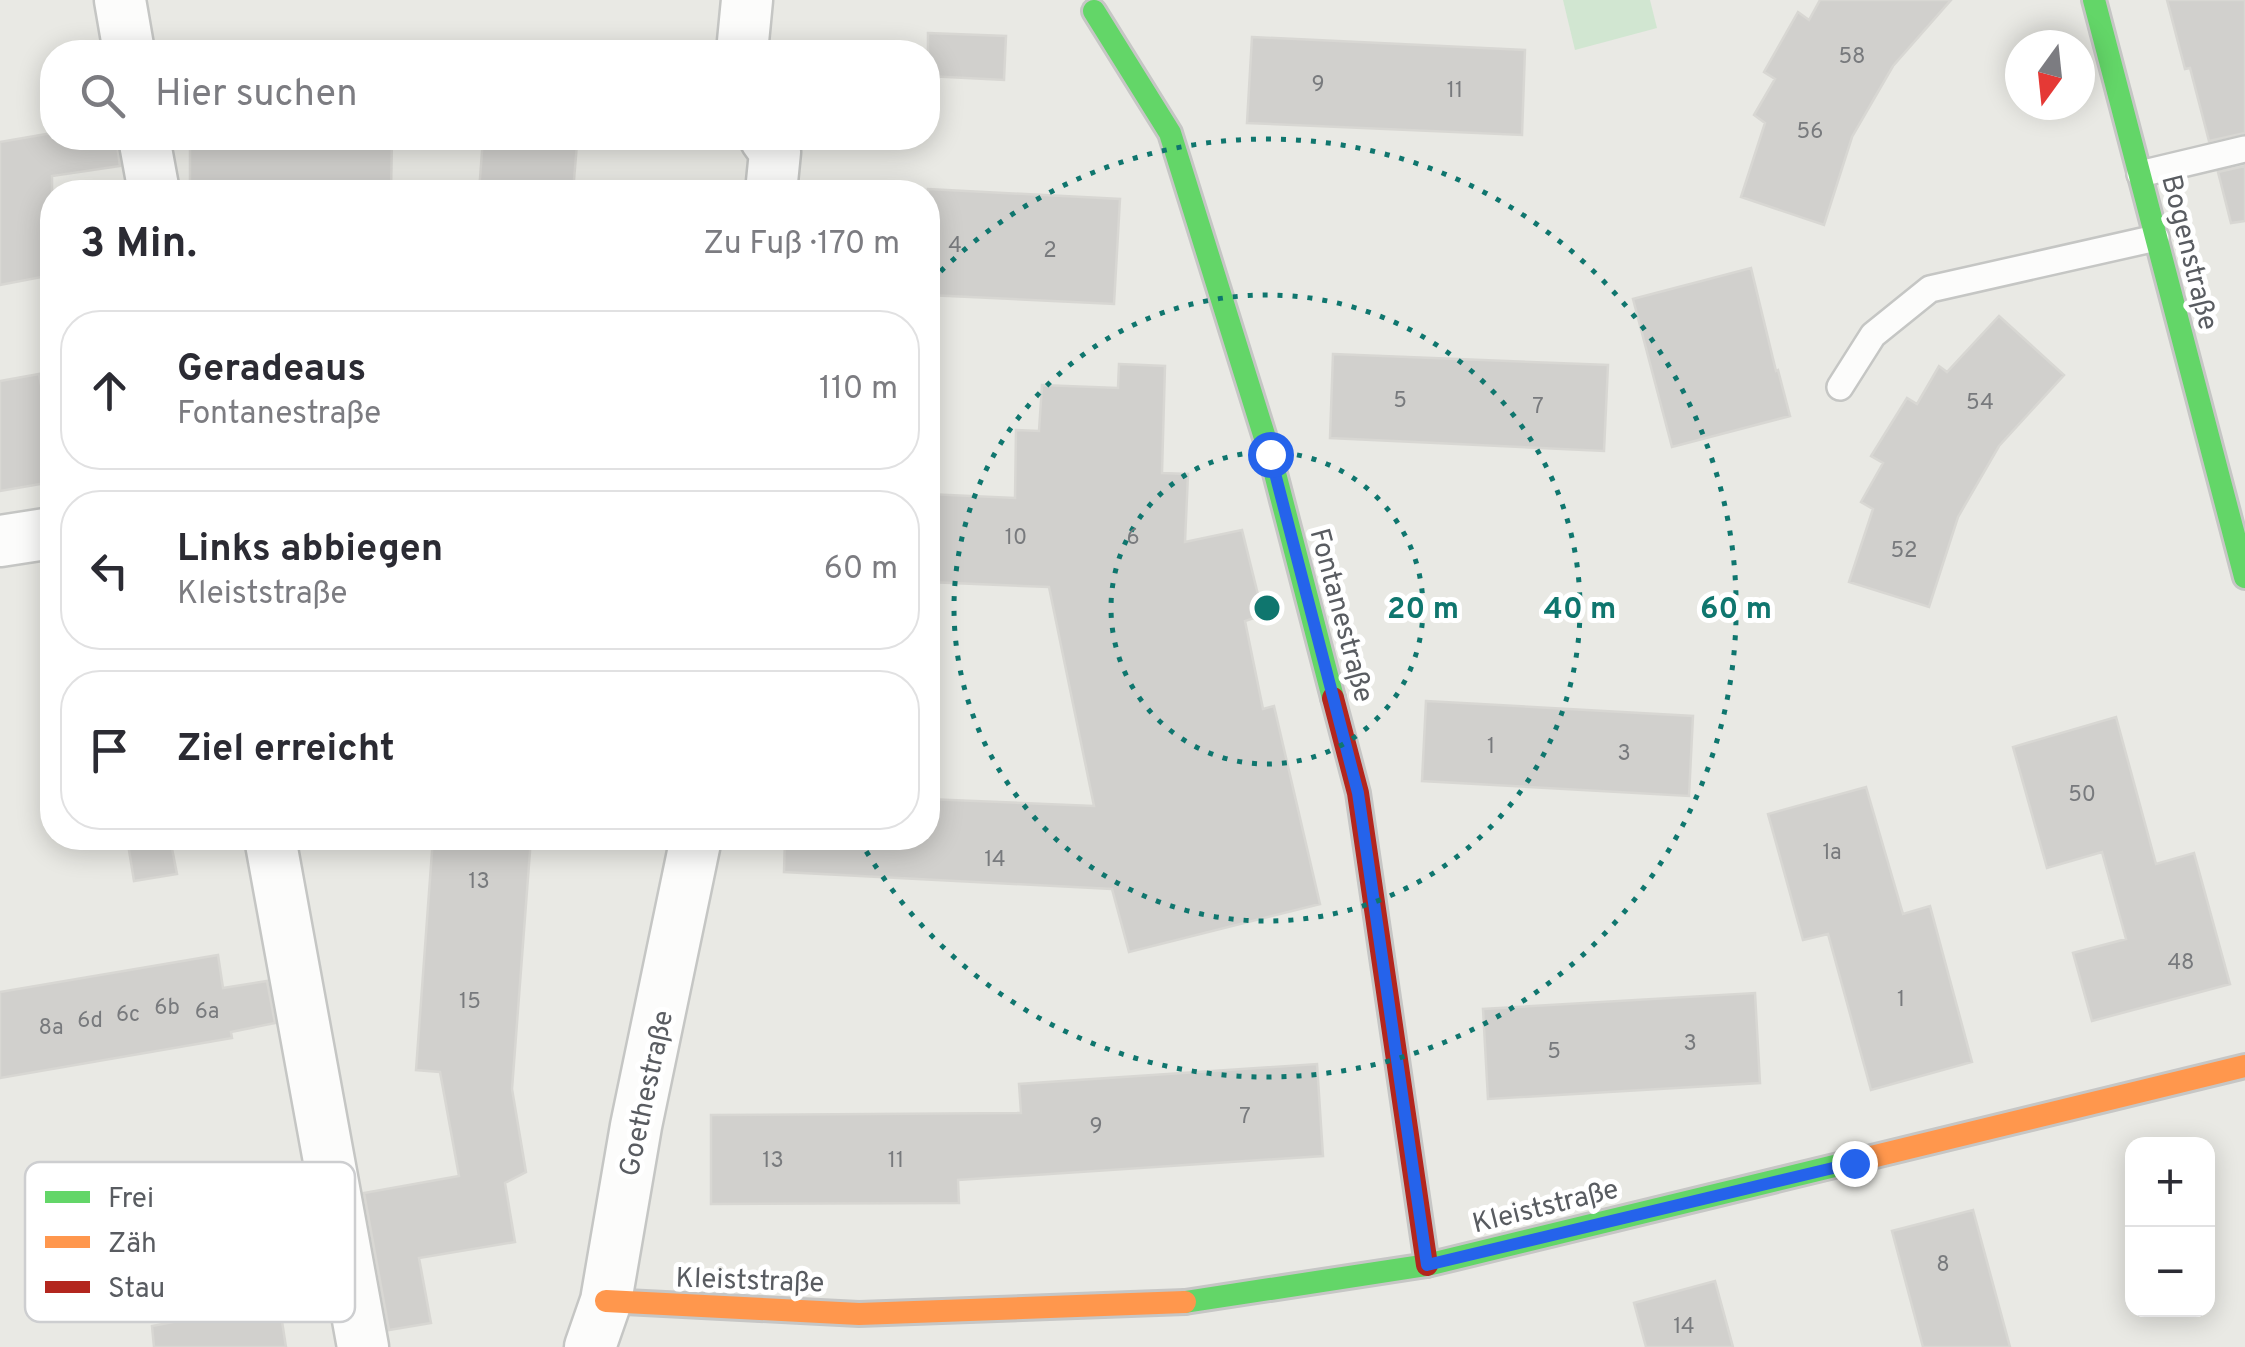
<!DOCTYPE html>
<html lang="de">
<meta charset="utf-8">
<style>
body{margin:0;font-family:Overpass,sans-serif;background:#f2f2f3;color:#2b2b33}
.controls{position:absolute;right:30px;bottom:30px;display:grid;overflow:hidden;border-radius:20px;box-shadow:0 5px 25px #0003}
.controls button{width:90px;height:90px;display:grid;place-items:center;padding:0;border:0;border-bottom:2px solid #e1e1e2;background:#fff;color:#2b2b33;font:50px sans-serif}
.compass{position:absolute;left:2005px;top:30px;width:90px;height:90px;border-radius:50%;background:#fff;box-shadow:0 5px 25px #0003;rotate:195deg}
.stop{position:absolute;width:30px;height:30px;margin:-22px;border:8px solid #2563eb;border-radius:50%;background:#fff}
.stop.end{background:#2563eb;border-color:#fff;box-shadow:0 2px 10px #0008}
.list{margin:0;padding:0;list-style:none}
h2{display:flex;justify-content:space-between;align-items:center;height:130px;margin:0;padding:0 40px;font-size:42px}
h2 small{font-size:32px;font-weight:400;color:#7c7c81}
.list li{display:grid;grid-template-columns:65px 1fr auto;gap:30px;align-items:center;box-sizing:border-box;height:160px;margin:0 20px 20px;padding:0 20px;border:2px solid #e1e1e2;border-radius:40px}
.list b{display:block;font-size:38px;white-space:nowrap}
.list p{margin:0;font-size:32px;white-space:nowrap;color:#7c7c81}
.list em{font-size:32px;font-style:normal;color:#7c7c81}
.icon{flex:none;width:55px;height:55px;fill:none;stroke:currentColor;stroke-width:2;stroke-linecap:round;stroke-linejoin:round}
.map{position:relative;flex:none;width:2245px;height:1347px;overflow:hidden}
.search{position:absolute;background:#fff;box-shadow:0 5px 25px #0003;left:40px;top:40px;width:900px;height:110px;display:flex;align-items:center;gap:25px;box-sizing:border-box;padding:0 35px;border-radius:40px;color:#7c7c81;font-size:38px}
.panel{position:absolute;background:#fff;box-shadow:0 5px 25px #0003;left:40px;top:180px;width:900px;height:670px;border-radius:40px}
.map>svg:first-child{display:block}
.green{fill:#d1e6d1}
.building{fill:#d1d0cd;stroke:#d8d7d3;stroke-width:2.5}
.lines{fill:none;stroke-linecap:round;stroke-linejoin:round}
.lane-casing{stroke:#c5c6c4;stroke-width:30}
.street-casing{stroke:#c5c6c4;stroke-width:55}
.fast-casing{stroke:#c6c6c5;stroke-width:28}
.slow-casing{stroke:#c6c6c5;stroke-width:28}
.jam-casing{stroke:#c6c6c5;stroke-width:28}
.lane{stroke:#fcfcfb;stroke-width:25}
.street{stroke:#fcfcfb;stroke-width:50}
.fast{stroke:#63d668;stroke-width:22}
.slow{stroke:#ff974d;stroke-width:22}
.jam{stroke:#b3261e;stroke-width:22}
.route{stroke:#2563eb;stroke-width:12}
.ring{fill:none;stroke:#0f766e;stroke-width:5;stroke-dasharray:5 10}
.labels{text-anchor:middle;stroke-width:10;stroke-linejoin:round;paint-order:stroke}
.number-label{font-size:22px;fill:#787a7d}
.street-label{font-size:28px;fill:#595c61;stroke:#fff}
.key{fill:#fff;stroke:#cdced0;stroke-width:2.5}
.key-label{font-size:28px;fill:#595c61}
.centre{fill:#0f766e;stroke:#fff;stroke-width:5}
.ring-label{font-size:30px;text-anchor:middle;font-weight:bold;fill:#0f766e;stroke:#fff;stroke-width:10;stroke-linejoin:round;paint-order:stroke}
</style>
<div class="map">
<svg width="2245" height="1347" viewBox="0 0 2245 1347">
<rect width="100%" height="100%" fill="#e9e9e4"/>
<path class="green" d="M 1563,0 L 1650,0 L 1657,28 L 1575,50 Z"/>
<path class="building" d="M 1820,0 L 1951,0 L 1893,66 L 1875,97 L 1852,137 L 1824,225 L 1741,197 L 1765,123 L 1754,115 L 1775,79 L 1764,72 L 1798,12 L 1809,20 Z
M 2167,0 L 2245,0 L 2245,133 L 2209,141 L 2190,68 L 2185,69 Z
M 928,33 L 1006,36 L 1004,80 L 928,76 Z
M 1252,37 L 1525,50 L 1522,135 L 1247,123 Z
M 52,133 L 52,138 L 116,138 L 120,166 L 52,176 L 52,275 L 0,285 L 0,142 Z
M 190,138 L 392,138 L 391,192 L 190,192 Z
M 483,138 L 577,144 L 573,192 L 479,192 Z
M 2245,166 L 2245,221 L 2231,223 L 2218,172 Z
M 928,189 L 1120,199 L 1114,304 L 928,295 Z
M 1751,268 L 1776,371 L 1778,370 L 1790,416 L 1672,447 L 1633,299 Z
M 1999,316 L 2064,375 L 1999,446 L 1958,517 L 1929,607 L 1849,582 L 1873,509 L 1861,502 L 1883,463 L 1871,456 L 1907,398 L 1917,404 L 1939,366 L 1947,372 Z
M 1333,354 L 1608,365 L 1604,451 L 1330,438 Z
M 1119,364 L 1165,366 L 1162,473 L 1188,474 L 1185,542 L 1242,530 L 1263,615 L 1245,621 L 1263,709 L 1274,706 L 1320,904 L 1129,952 L 1112,889 L 784,872 L 785,838 L 928,838 L 928,799 L 1094,806 L 1049,587 L 928,582 L 928,494 L 1015,498 L 1016,430 L 1039,431 L 1042,385 L 1118,388 Z
M 39,374 L 42,390 L 52,388 L 52,482 L 0,491 L 0,381 Z
M 1426,701 L 1693,716 L 1689,796 L 1422,781 Z
M 2116,717 L 2156,864 L 2194,853 L 2230,984 L 2092,1021 L 2073,953 L 2126,939 L 2102,852 L 2047,868 L 2013,747 Z
M 1866,787 L 1903,914 L 1930,906 L 1972,1062 L 1871,1090 L 1828,934 L 1803,940 L 1768,814 Z
M 127,838 L 170,838 L 177,874 L 134,881 Z
M 433,838 L 531,838 L 512,1089 L 526,1172 L 505,1183 L 515,1242 L 419,1258 L 431,1323 L 389,1330 L 364,1193 L 459,1176 L 440,1072 L 416,1070 Z
M 218,955 L 223,988 L 267,981 L 275,1023 L 231,1032 L 232,1038 L 0,1078 L 0,992 Z
M 1755,993 L 1760,1083 L 1488,1099 L 1483,1009 Z
M 1317,1064 L 1323,1156 L 958,1180 L 959,1203 L 711,1204 L 711,1115 L 1021,1113 L 1019,1084 Z
M 1973,1210 L 2010,1347 L 1923,1347 L 1892,1231 Z
M 1715,1281 L 1733,1347 L 1646,1347 L 1634,1303 Z
M 279,1302 L 286,1347 L 154,1347 L 152,1326 Z"/>
<g class="lines">
<defs>
<path id="lane" d="M 2140,174 L 2245,149
M 1840,387 L 1873,335 L 1930,289 L 2156,238"/>
<path id="street" d="M 120,0 L 129,52
M 742,52 L 747,0
M 144,138 L 154,192
M 765,138 L 775,152 L 771,192
M 0,541 L 52,533
M 270,838 L 363,1347
M 590,1347 L 606,1301 L 636,1126 L 696,838"/>
<path id="fast" d="M 2094,0 L 2245,577
M 1094,11 L 1170,133 L 1270,454 L 1333,698
M 1185,1302 L 1427,1265 L 1855,1161"/>
<path id="slow" d="M 1855,1161 L 2245,1066
M 606,1301 L 859,1314 L 1185,1302"/>
<path id="jam" d="M 1333,698 L 1358,793 L 1427,1265"/>
</defs>
<use href="#lane" class="lane-casing"/>
<use href="#street" class="street-casing"/>
<use href="#fast" class="fast-casing"/>
<use href="#slow" class="slow-casing"/>
<use href="#jam" class="jam-casing"/>
<use href="#lane" class="lane"/>
<use href="#street" class="street"/>
<use href="#fast" class="fast"/>
<use href="#slow" class="slow"/>
<use href="#jam" class="jam"/>
</g>
<g class="lines">
<path class="route" d="M 1270,454 L 1358,793 L 1427,1265 L 1854,1163"/>
</g>
<g class="ring">
<circle cx="1267" cy="608" r="156"/>
<circle cx="1267" cy="608" r="313"/>
<path d="M930 282A469 469 0 1 1 859 839"/>
</g>
<g class="labels">
<g class="number-label">
<text x="1852" y="63">58</text>
<text x="1318" y="91">9</text>
<text x="1455" y="97">11</text>
<text x="1810" y="138">56</text>
<text x="955" y="252">4</text>
<text x="1050" y="257">2</text>
<text x="1400" y="407">5</text>
<text x="1980" y="409">54</text>
<text x="1538" y="413">7</text>
<text x="1016" y="544">10</text>
<text x="1133" y="544">6</text>
<text x="1904" y="557">52</text>
<text x="1491" y="753">1</text>
<text x="1624" y="760">3</text>
<text x="2082" y="801">50</text>
<text x="1832" y="859">1a</text>
<text x="995" y="866">14</text>
<text x="479" y="888">13</text>
<text x="2181" y="969">48</text>
<text x="1901" y="1006">1</text>
<text x="470" y="1008">15</text>
<text x="167" y="1014">6b</text>
<text x="207" y="1018">6a</text>
<text x="128" y="1021">6c</text>
<text x="90" y="1027">6d</text>
<text x="51" y="1034">8a</text>
<text x="1690" y="1050">3</text>
<text x="1554" y="1058">5</text>
<text x="1245" y="1123">7</text>
<text x="1096" y="1133">9</text>
<text x="773" y="1167">13</text>
<text x="896" y="1167">11</text>
<text x="1943" y="1271">8</text>
<text x="1684" y="1333">14</text>
</g>
<g class="street-label">
<text transform="translate(2191 252) rotate(76)" y="10">Bogenstraße</text>
<text transform="translate(1343 615) rotate(75)" y="10">Fontanestraße</text>
<text transform="translate(645 1093) rotate(-78)" y="10">Goethestraße</text>
<text transform="translate(1545 1205) rotate(-14)" y="10">Kleiststraße</text>
<text transform="translate(750 1279) rotate(2)" y="10">Kleiststraße</text>
</g>
</g>
<rect x="25" y="1162" width="330" height="160" rx="15" class="key"/>
<rect x="45" y="1191" width="45" height="12" fill="#63d668"/>
<rect x="45" y="1236" width="45" height="12" fill="#ff974d"/>
<rect x="45" y="1281" width="45" height="12" fill="#b3261e"/>
<g class="key-label">
<text x="108" y="1207">Frei</text>
<text x="108" y="1252">Zäh</text>
<text x="108" y="1297">Stau</text>
</g>
<circle cx="1267" cy="608" r="15" class="centre"/>
<g class="ring-label">
<text x="1423" y="618">20 m</text>
<text x="1580" y="618">40 m</text>
<text x="1736" y="618">60 m</text>
</g>
</svg>
<div class="controls">
<button>+</button>
<button>−</button>
</div>
<svg class="compass" viewBox="-18 -18 36 36"><path d="M0-13l5 13h-10z" fill="#e53935"/><path d="M0 13l5-13h-10z" fill="#7c7c81"/></svg>
<div class="stop" style="left:1270px;top:454px"></div>
<div class="stop end" style="left:1854px;top:1163px"></div>
<div class="search"><svg class="icon" aria-label="search" viewBox="0 0 24 24"><circle cx="10" cy="10" r="6"/><path d="M15 15l6 6"/></svg>Hier suchen</div>
<section class="panel">
<h2>3 Min.<small>Zu Fuß · 170 m</small></h2>
<ul class="list">
<li><svg class="icon" aria-label="ahead" viewBox="0 0 24 24"><path d="M12 20V5M6 11l6-6 6 6"/></svg><div><b>Geradeaus</b><p>Fontanestraße</p></div><em>110 m</em></li>
<li><svg class="icon" aria-label="left" viewBox="0 0 24 24"><path d="M17 20v-9H6M10 6l-5 5 5 5"/></svg><div><b>Links abbiegen</b><p>Kleiststraße</p></div><em>60 m</em></li>
<li><svg class="icon" aria-label="arrive" viewBox="0 0 24 24"><path d="M6 21V4h12l-3 4 3 4H6"/></svg><div><b>Ziel erreicht</b></div></li>
</ul>
</section>
</div>
